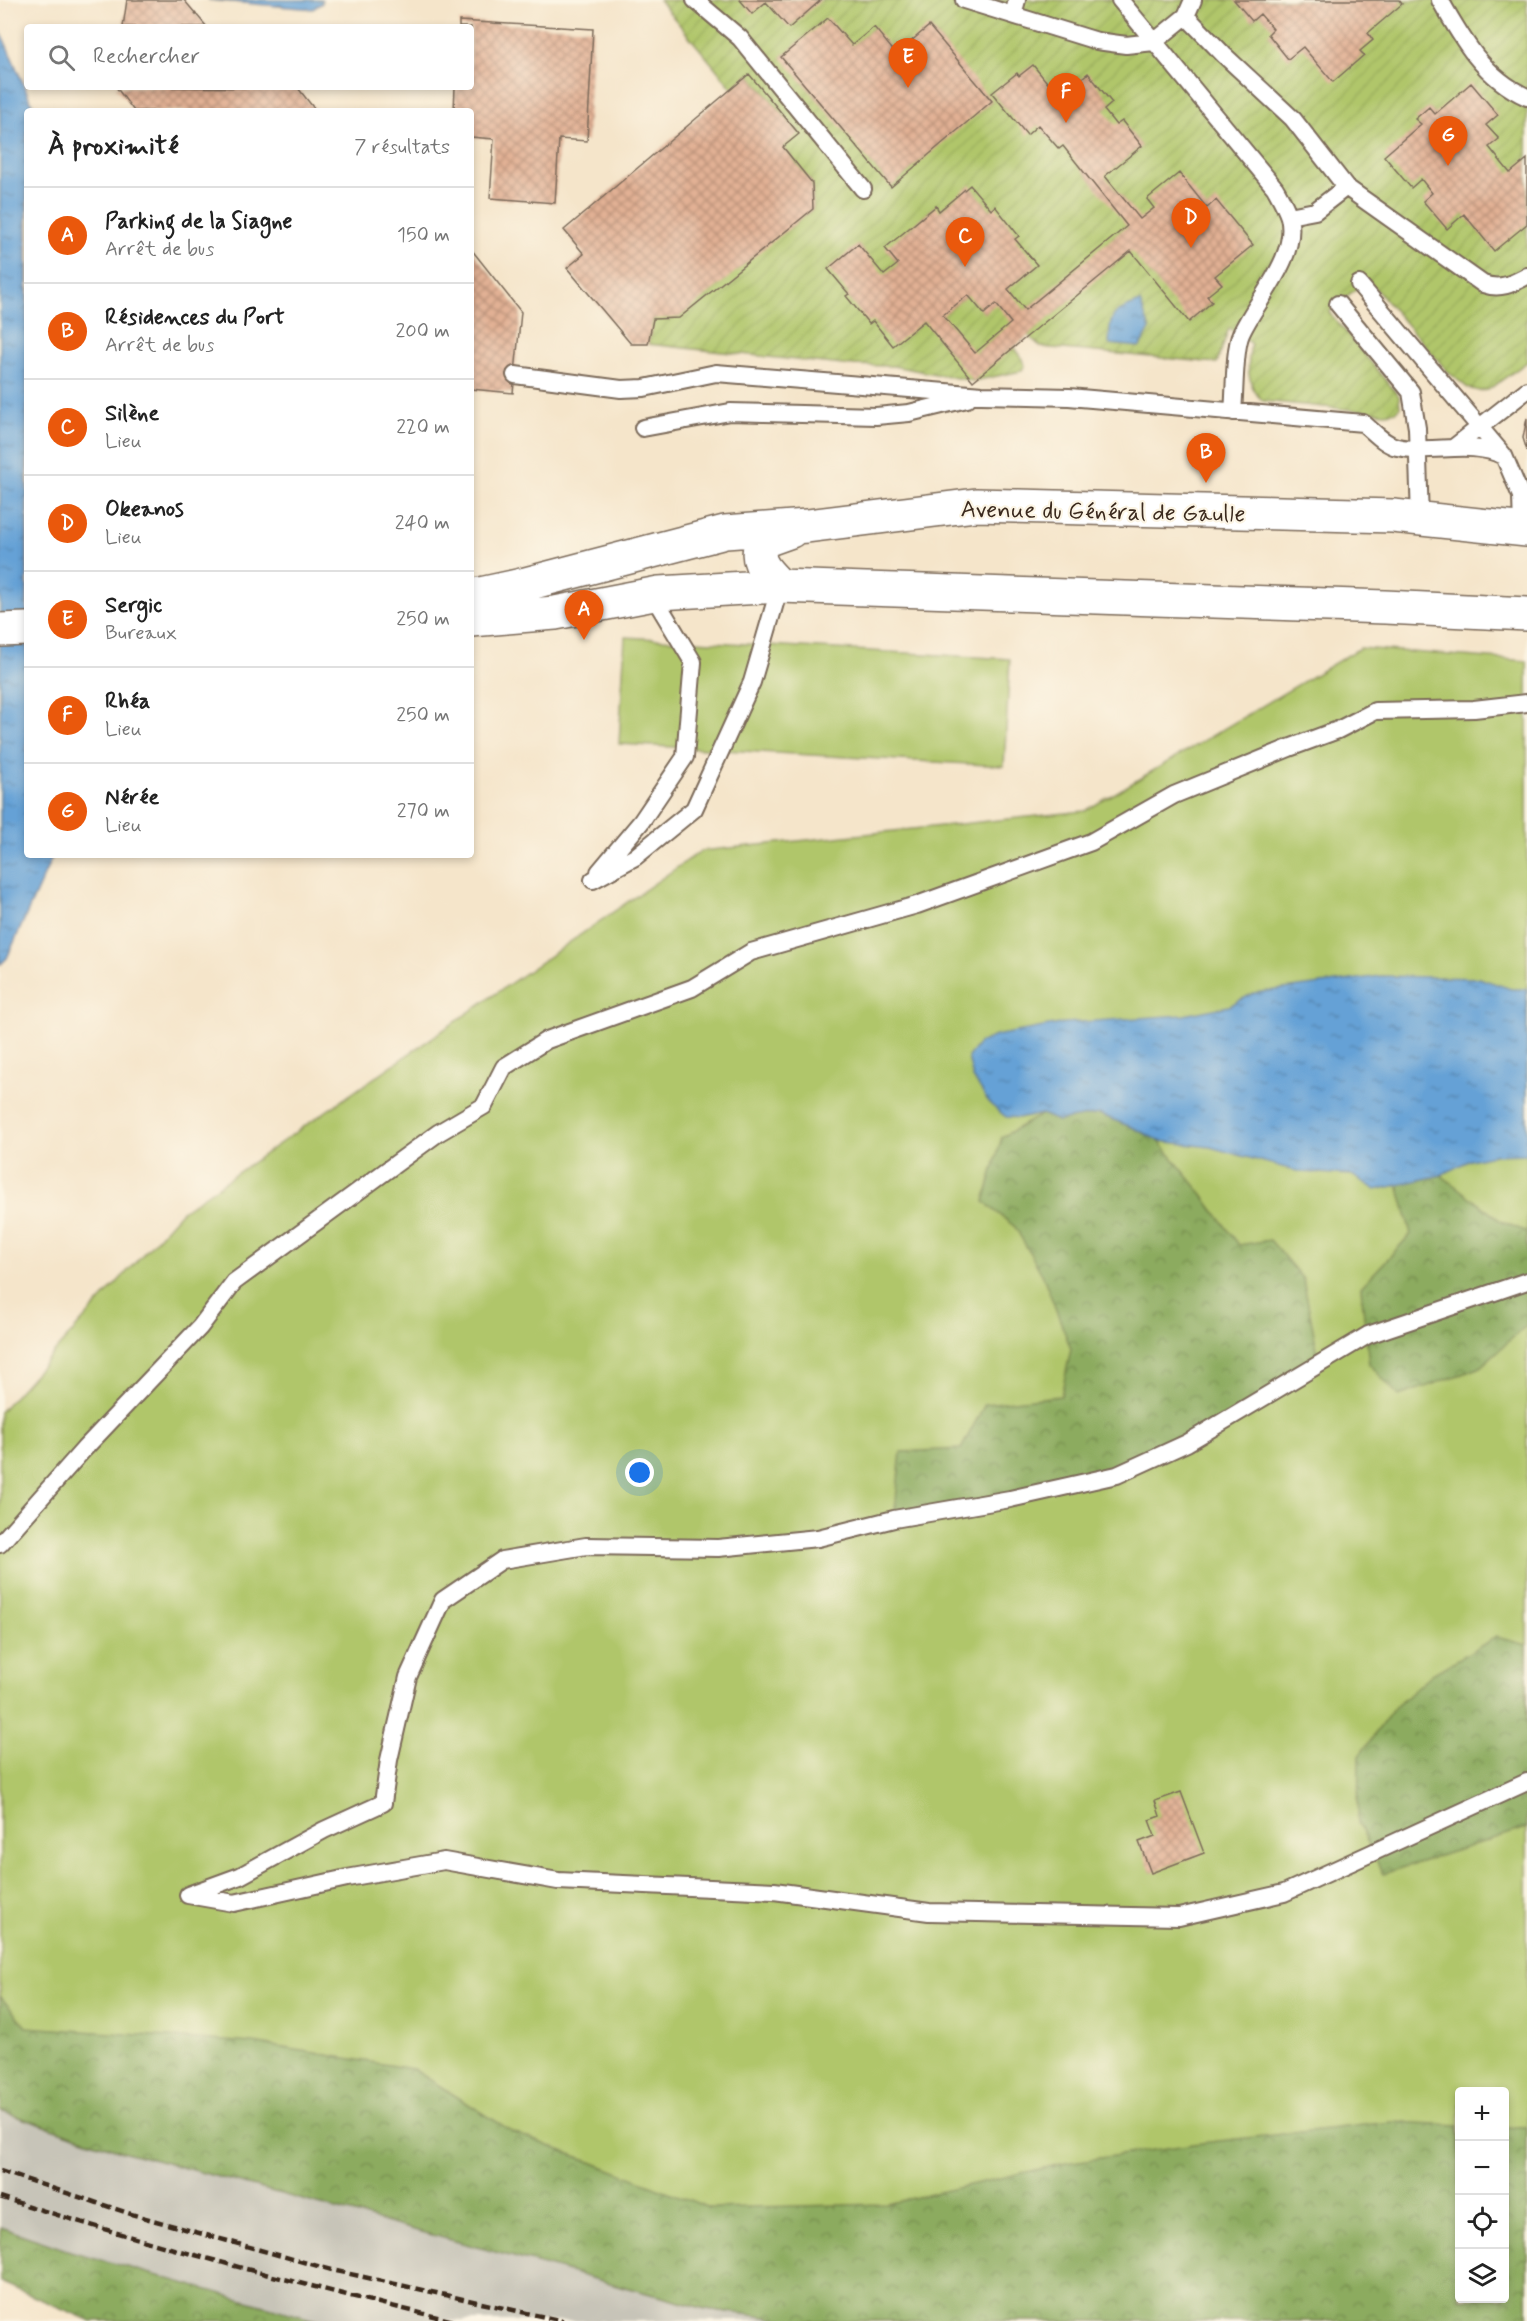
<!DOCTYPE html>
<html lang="fr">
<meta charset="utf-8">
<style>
body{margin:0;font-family:Mynerve,sans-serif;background:#f2f2f2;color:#222}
.controls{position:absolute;right:18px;bottom:18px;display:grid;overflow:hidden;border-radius:6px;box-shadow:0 3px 9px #0003}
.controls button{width:54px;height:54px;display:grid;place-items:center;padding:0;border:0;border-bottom:2px solid #e0e0e0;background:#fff;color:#222;font:30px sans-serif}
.you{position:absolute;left:640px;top:1473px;width:21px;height:21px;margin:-15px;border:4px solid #fff;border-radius:50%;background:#1a73e8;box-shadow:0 0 0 9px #1a73e833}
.badge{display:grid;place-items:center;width:39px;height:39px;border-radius:50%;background:#ea580c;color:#fff;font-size:20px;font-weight:700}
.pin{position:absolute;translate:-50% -50px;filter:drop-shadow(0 2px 3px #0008)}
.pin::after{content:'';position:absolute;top:32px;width:21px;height:18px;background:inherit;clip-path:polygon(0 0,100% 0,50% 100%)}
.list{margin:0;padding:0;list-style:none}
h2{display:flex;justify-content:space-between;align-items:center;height:78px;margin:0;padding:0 24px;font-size:26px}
h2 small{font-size:20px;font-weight:400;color:#767676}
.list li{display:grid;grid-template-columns:39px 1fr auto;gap:18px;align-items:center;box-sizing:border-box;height:96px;padding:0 24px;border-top:2px solid #e0e0e0}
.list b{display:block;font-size:22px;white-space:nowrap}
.list p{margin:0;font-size:20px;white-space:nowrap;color:#767676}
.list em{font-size:20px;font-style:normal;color:#767676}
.icon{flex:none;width:33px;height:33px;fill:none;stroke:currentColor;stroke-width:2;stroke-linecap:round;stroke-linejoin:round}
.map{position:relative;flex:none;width:1527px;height:2321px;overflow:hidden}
.search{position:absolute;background:#fff;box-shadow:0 3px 9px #0003;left:24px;top:24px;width:450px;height:66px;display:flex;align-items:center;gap:15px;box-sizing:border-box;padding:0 21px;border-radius:6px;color:#767676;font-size:22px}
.panel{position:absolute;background:#fff;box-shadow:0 3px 9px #0003;left:24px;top:108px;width:450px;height:750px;border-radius:6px}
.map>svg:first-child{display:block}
.railway{fill:#c7c4b8}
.grass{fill:#b0c66a;stroke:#767844;stroke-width:1.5;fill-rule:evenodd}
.forest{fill:url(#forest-crowns);stroke:#646a3e;stroke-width:1.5}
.garden{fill:url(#garden-furrows);stroke:#767844;stroke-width:1.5}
.water{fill:url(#water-ripples);stroke:#50667a;stroke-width:1.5}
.building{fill:url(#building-cross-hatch);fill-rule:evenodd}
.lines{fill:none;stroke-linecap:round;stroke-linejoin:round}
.lane-casing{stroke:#7c6b5a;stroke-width:20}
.primary-casing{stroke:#7c6b5a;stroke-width:36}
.lane{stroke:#fff;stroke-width:16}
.primary{stroke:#fff;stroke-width:33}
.rail{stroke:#3b2a1e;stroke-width:4.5;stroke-dasharray:9 4.5;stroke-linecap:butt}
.labels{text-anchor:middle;stroke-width:4.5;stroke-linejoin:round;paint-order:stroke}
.street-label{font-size:24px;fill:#3b2a1e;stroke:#fcf5e5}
</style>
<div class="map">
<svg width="1527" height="2321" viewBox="0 0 1527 2321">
<defs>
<pattern id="forest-crowns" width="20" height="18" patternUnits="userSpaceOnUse" patternTransform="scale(1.5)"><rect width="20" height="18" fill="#8cab5e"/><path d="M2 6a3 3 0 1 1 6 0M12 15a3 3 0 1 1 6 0" fill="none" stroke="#748b4d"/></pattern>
<pattern id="garden-furrows" width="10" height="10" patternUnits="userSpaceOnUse" patternTransform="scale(1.5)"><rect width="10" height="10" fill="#b0c66a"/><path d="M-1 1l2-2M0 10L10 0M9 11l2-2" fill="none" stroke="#98aa5b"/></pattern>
<pattern id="water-ripples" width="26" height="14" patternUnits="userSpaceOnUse" patternTransform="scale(1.5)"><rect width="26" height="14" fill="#65a1d6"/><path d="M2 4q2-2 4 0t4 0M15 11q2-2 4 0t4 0" fill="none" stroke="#5483ad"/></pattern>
<pattern id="building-cross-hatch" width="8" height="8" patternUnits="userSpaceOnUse" patternTransform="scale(1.5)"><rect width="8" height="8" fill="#e2b194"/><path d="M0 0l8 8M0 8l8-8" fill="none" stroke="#b89078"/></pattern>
</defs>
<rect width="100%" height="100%" fill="#fcf5e5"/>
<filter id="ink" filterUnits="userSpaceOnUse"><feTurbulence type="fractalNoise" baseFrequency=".0167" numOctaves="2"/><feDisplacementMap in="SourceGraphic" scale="12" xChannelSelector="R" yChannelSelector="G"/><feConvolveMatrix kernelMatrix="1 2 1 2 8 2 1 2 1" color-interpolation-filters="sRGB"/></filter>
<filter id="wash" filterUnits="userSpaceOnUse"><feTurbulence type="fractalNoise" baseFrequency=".008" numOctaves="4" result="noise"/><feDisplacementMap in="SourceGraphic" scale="24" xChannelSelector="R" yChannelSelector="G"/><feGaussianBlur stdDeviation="1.35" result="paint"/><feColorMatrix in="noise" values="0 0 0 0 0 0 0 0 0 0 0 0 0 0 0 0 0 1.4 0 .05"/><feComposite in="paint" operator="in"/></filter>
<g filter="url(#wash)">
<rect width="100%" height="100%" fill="#f5e5ca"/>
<path class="railway" d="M 0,2111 L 115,2149 L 706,2309 L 795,2321 L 318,2321 L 70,2251 L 0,2227 Z"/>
<path class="grass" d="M 625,637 L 1010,659 L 1004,766 L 619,744 Z
M 1360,648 L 1527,661 L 1527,2321 L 795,2321 L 706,2309 L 115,2149 L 0,2111 L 0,1412 L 181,1212 L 701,851 L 1085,811 ZM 1460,2092 L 1504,2092 L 1504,2298 L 1460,2298 Z"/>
<path class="forest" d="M 1042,1114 L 1058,1121 L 1099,1114 L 1134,1128 L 1159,1141 L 1202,1194 L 1239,1245 L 1270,1240 L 1303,1279 L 1320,1364 L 1117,1475 L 894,1519 L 901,1452 L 961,1449 L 985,1404 L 1061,1396 L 1071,1349 L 1043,1276 L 1015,1227 L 984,1202 L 1002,1137 Z
M 1441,1175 L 1501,1221 L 1527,1232 L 1527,1325 L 1479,1368 L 1399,1396 L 1369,1364 L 1361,1287 L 1411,1234 L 1398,1184 Z
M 1496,1637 L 1527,1645 L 1527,1828 L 1383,1874 L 1358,1822 L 1359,1756 L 1394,1708 L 1432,1674 Z
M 0,1996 L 26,2027 L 253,2043 L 413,2069 L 513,2132 L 710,2208 L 887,2204 L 1066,2163 L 1201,2143 L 1391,2122 L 1459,2125 L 1460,2298 L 1504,2298 L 1505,2127 L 1527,2128 L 1527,2321 L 795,2321 L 706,2309 L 115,2149 L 0,2111 Z
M 0,2227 L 70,2251 L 318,2321 L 91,2321 L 0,2282 Z"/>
<path class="garden" d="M 659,0 L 1527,0 L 1527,362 L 1488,390 L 1479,391 L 1468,388 L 1448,372 L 1367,279 L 1329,312 L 1399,396 L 1400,407 L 1396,411 L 1386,413 L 1263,401 C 1246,386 1247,366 1251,344 L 1229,328 L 1217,363 L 1041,347 L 1028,335 L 1014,347 L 1023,359 L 1025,366 L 1021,371 L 973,381 L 893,366 L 843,365 L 648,344 L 653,319 L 755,254 L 813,209 L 812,183 L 783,147 L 799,133 L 749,74 L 732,88 Z"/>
<path class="water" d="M 208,0 L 322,0 L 322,3 L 313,9 Z
M 0,30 L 35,111 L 27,111 L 27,855 L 53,855 L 7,958 L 0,965 Z
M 1140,302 L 1150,329 L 1140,347 L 1109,344 C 1111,311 1110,314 1140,302 Z
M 1381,976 L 1479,978 L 1511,989 L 1527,989 L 1527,1154 L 1493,1155 L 1470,1160 L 1441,1175 L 1376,1190 L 1352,1175 L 1300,1172 L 1210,1147 L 1159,1141 L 1134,1128 L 1099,1114 L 1058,1121 L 1042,1114 L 1023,1118 L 1006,1117 L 990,1104 L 973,1078 L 968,1057 L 979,1043 L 995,1036 L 1065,1023 L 1184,1015 L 1229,1006 L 1254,993 Z"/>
<g id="blocks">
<path class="building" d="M 127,0 L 184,0 L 207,27 L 123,27 Z
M 740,0 L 821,0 L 789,28 L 766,2 L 752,14 Z
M 1234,0 L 1399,0 L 1402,4 L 1368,33 L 1373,40 L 1360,51 L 1364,55 L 1333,82 L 1303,47 L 1288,59 L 1268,34 L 1273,29 L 1260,14 L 1252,21 Z
M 828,18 L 852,45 L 874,27 L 896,54 L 929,26 L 992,101 L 891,187 L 781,57 Z
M 459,21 L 593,29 L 587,141 L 559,139 L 555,203 L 490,198 L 494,139 L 471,137 L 471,111 L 454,111 L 455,87 L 471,87 L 471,27 L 459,27 Z
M 1033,65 L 1059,97 L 1088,73 L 1112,103 L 1104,110 L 1116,125 L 1122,121 L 1142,146 L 1105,176 L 1140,219 L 1154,208 L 1147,199 L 1179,173 L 1207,208 L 1216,200 L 1253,245 L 1215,276 L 1222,284 L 1207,296 L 1212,302 L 1189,322 L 1131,251 L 973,381 L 924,321 L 893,346 L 873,321 L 869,324 L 846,296 L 849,294 L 828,269 L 858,244 L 884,275 L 898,264 L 885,248 L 936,206 L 939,211 L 970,185 L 991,210 L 995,206 L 1019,236 L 1015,239 L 1037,265 L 1008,289 L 1025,310 L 1127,226 L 1063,146 L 1059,149 L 1038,125 L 1027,135 L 992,93 L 1017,73 L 1019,76 ZM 968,295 L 984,314 L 996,304 L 1011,323 L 975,353 L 943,315 Z
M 749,74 L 799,134 L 783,147 L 812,183 L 813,209 L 679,318 L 653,319 L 648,344 L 631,344 L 567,268 L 584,254 L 564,230 Z
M 1471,83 L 1498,115 L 1486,125 L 1499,139 L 1489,147 L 1510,173 L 1527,159 L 1527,224 L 1494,251 L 1464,214 L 1447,229 L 1423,201 L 1432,193 L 1421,179 L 1411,188 L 1384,156 L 1421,124 L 1415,119 L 1429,107 L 1435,114 Z
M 116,87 L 298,88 L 316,111 L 134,111 Z
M 471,249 L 521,312 L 513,393 L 471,389 Z
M 1527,418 L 1527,451 L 1523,438 Z
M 1181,1792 L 1204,1853 L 1151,1873 L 1139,1842 L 1155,1836 L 1149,1820 L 1160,1816 L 1155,1801 Z"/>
</g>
</g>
<g filter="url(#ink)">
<use href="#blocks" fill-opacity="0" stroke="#7c6b5a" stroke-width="1.5"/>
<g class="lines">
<defs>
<path id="lane" d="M 695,0 L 740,38 L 863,189
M 964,0 L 1097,41 L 1126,45 L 1154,42 L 1186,16 L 1193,0
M 1120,0 L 1275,188 C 1280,197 1286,207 1289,217 C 1299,257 1256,300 1241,334 C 1234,349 1235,393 1233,412
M 1440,0 C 1462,39 1484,78 1527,97
M 1013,15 L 1017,0
M 1186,16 L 1224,55 L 1293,119 L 1346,187 L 1483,284 C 1500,290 1512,284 1527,276
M 1289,216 L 1315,211 L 1346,187
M 1359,284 L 1504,456 L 1521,496 L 1522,529
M 1338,304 L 1411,392 L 1417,428 L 1420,519
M 515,375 L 621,389 L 644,388 L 716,373 L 982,395 L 1069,397 L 1363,423 C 1374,432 1384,444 1397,447 C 1433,455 1469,439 1504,456
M 643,428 L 730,412 L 876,416 L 909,413 L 967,399
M 1453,448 L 1527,390
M 599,872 L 641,822 L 685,757 L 693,662 L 652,594
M 593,880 L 635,857 L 694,809 L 752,682 L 780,586
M 1527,1281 L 1368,1335 L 1187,1443 L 1117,1475 L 1010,1499 L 894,1519 L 818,1538 L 718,1548 L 586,1546 L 502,1560 L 443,1600 L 408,1677 L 389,1760 L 383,1803 L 324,1830 L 240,1876 L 188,1895 L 234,1903 L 347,1878 L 444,1861 L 558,1881 L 774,1891 L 929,1912 L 1179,1917 L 1284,1893 L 1527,1782
M 0,1544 L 84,1449 L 200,1327 L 234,1282 L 438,1133 L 484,1106 L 504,1067 L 547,1040 L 692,988 L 751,952 L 917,905 L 1091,842 L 1174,795 L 1289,748 L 1338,730 L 1375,711 L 1474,709 L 1527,703"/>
<path id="primary" d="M 780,586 C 767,572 752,561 763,541 L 791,531
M 471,596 L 522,585 L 725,532 L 807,526 L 976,505 L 1393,516 L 1527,530
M 471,620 L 555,613 L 659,593 L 780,586 L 1385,607 L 1527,614
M 0,630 L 27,629"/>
</defs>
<use href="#lane" class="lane-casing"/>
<use href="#primary" class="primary-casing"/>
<use href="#lane" class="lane"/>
<use href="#primary" class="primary"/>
<path class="rail" d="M 0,2171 L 131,2214 L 332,2270 L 563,2321
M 0,2197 C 150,2245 301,2285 454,2321"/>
</g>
</g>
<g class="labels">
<g class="street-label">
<text transform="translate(1103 511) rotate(1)" y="8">Avenue du Général de Gaulle</text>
</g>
</g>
</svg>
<div class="controls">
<button>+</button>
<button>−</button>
<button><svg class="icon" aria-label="locate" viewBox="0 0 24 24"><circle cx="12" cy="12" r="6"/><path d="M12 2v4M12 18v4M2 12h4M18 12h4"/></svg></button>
<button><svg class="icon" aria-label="layers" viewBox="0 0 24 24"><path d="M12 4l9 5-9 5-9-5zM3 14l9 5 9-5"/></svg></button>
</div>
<div class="you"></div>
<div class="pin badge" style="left:584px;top:640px">A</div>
<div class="pin badge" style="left:1206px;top:483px">B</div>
<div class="pin badge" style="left:965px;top:267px">C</div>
<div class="pin badge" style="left:1191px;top:248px">D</div>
<div class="pin badge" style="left:908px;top:88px">E</div>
<div class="pin badge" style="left:1066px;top:123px">F</div>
<div class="pin badge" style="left:1448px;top:166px">G</div>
<div class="search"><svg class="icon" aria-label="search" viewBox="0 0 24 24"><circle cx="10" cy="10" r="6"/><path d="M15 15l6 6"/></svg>Rechercher</div>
<section class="panel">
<h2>À proximité<small>7 résultats</small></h2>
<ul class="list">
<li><span class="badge">A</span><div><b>Parking de la Siagne</b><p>Arrêt de bus</p></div><em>150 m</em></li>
<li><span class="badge">B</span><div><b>Résidences du Port</b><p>Arrêt de bus</p></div><em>200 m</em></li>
<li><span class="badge">C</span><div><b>Silène</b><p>Lieu</p></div><em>220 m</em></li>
<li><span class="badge">D</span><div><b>Okeanos</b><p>Lieu</p></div><em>240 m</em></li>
<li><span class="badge">E</span><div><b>Sergic</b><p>Bureaux</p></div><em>250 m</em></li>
<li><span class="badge">F</span><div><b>Rhéa</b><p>Lieu</p></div><em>250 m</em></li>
<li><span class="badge">G</span><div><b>Nérée</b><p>Lieu</p></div><em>270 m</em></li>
</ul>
</section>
</div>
